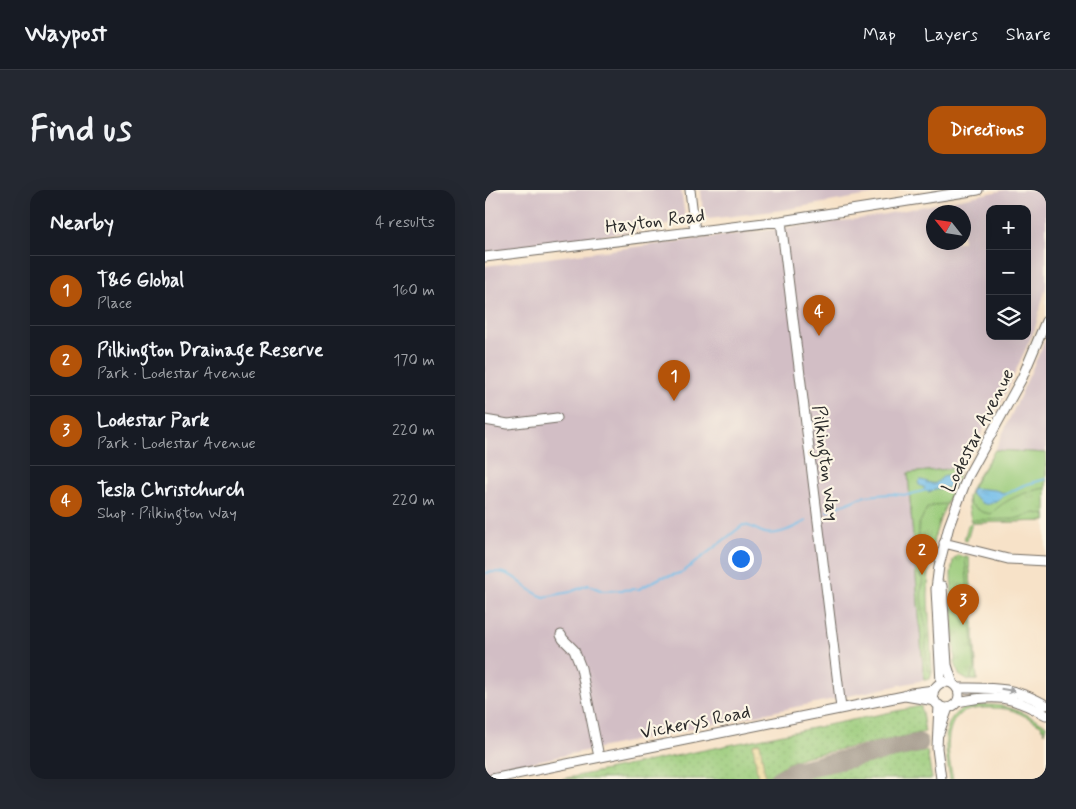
<!DOCTYPE html>
<meta charset="utf-8">
<style>
body{margin:0;font-family:Mynerve,sans-serif;background:#242831;color:#f1f3f6}
.controls{position:absolute;right:15px;top:15px;display:grid;overflow:hidden;border-radius:10px;box-shadow:0 5px 20px #0002}
.controls button{width:45px;height:45px;display:grid;place-items:center;padding:0;border:0;border-bottom:1px solid #363941;background:#171b24;color:#f1f3f6;font:25px sans-serif}
.compass{position:absolute;left:441px;top:15px;width:45px;height:45px;border-radius:50%;background:#171b24;box-shadow:0 5px 20px #0002;rotate:300deg}
.you{position:absolute;left:255px;top:368px;width:18px;height:18px;margin:-12px;border:4px solid #fff;border-radius:50%;background:#1a73e8;box-shadow:0 0 0 8px #1a73e833}
.badge{display:grid;place-items:center;width:32px;height:32px;border-radius:50%;background:#b45309;color:#fff;font-size:16px;font-weight:700}
.pin{position:absolute;translate:-50% -41px;filter:drop-shadow(0 1px 2px #0008)}
.pin::after{content:'';position:absolute;top:26px;width:18px;height:15px;background:inherit;clip-path:polygon(0 0,100% 0,50% 100%)}
.list{margin:0;padding:0;list-style:none}
h2{display:flex;justify-content:space-between;align-items:center;height:65px;margin:0;padding:0 20px;font-size:21px}
h2 small{font-size:16px;font-weight:400;color:#9ea1a6}
.list li{display:grid;grid-template-columns:32px 1fr auto;gap:15px;align-items:center;box-sizing:border-box;height:70px;padding:0 20px;border-top:1px solid #363941}
.list b{display:block;font-size:19px;white-space:nowrap}
.list p{margin:0;font-size:16px;white-space:nowrap;color:#9ea1a6}
.list em{font-size:16px;font-style:normal;color:#9ea1a6}
.icon{flex:none;width:28px;height:28px;fill:none;stroke:currentColor;stroke-width:2;stroke-linecap:round;stroke-linejoin:round}
.map{position:relative;flex:none;width:561px;height:589px;overflow:hidden;border-radius:15px}
header{display:flex;align-items:center;gap:30px;box-sizing:border-box;height:70px;padding:0 25px;background:#171b24;border-bottom:1px solid #363941}
header strong{font-size:24px}
nav{display:flex;gap:28px;margin-inline-start:auto;font-size:18px}
.intro{display:flex;align-items:center;justify-content:space-between;box-sizing:border-box;height:120px;padding:0 30px}
h1{margin:0;font-size:35px}
.button{padding:12px 22px;border-radius:15px;background:#b45309;color:#fff;font-size:18px;font-weight:700}
main{display:flex;gap:30px;padding:0 30px}
aside{flex:1;background:#171b24;border-radius:15px;box-shadow:0 5px 20px #0002}
.map>svg:first-child{display:block}
.industrial{fill:#d2bec5;fill-rule:evenodd}
.grass{fill:url(#grass-dots);stroke:#627b52}
.sand{fill:url(#sand-dots);stroke:#8c8264}
.park{fill:url(#park-tufts);stroke:#627b52}
.garden{fill:#9acb7a;stroke:#627b52}
.water{fill:url(#water-ripples);stroke:#4d748a}
.lines{fill:none;stroke-linecap:round;stroke-linejoin:round}
.stream{stroke:#6fbce9;stroke-width:2}
.taxiway{stroke:#91867a;stroke-width:19}
.minor-casing{stroke:#726b62;stroke-width:11}
.minor{stroke:#fff;stroke-width:9}
.oneway{fill:#a0a0a0}
.labels{text-anchor:middle;stroke-width:4.5;stroke-linejoin:round;paint-order:stroke}
.street-label{font-size:19px;fill:#2b2b2b;stroke:#fcf5e5}
</style>
<header>
<strong>Waypost</strong>
<nav><a>Map</a><a>Layers</a><a>Share</a></nav>
</header>
<div class="intro"><h1>Find us</h1><a class="button">Directions</a></div>
<main>
<aside>
<h2>Nearby<small>4 results</small></h2>
<ul class="list">
<li><span class="badge">1</span><div><b>T&amp;G Global</b><p>Place</p></div><em>160 m</em></li>
<li><span class="badge">2</span><div><b>Pilkington Drainage Reserve</b><p>Park · Lodestar Avenue</p></div><em>170 m</em></li>
<li><span class="badge">3</span><div><b>Lodestar Park</b><p>Park · Lodestar Avenue</p></div><em>220 m</em></li>
<li><span class="badge">4</span><div><b>Tesla Christchurch</b><p>Shop · Pilkington Way</p></div><em>220 m</em></li>
</ul>
</aside>
<div class="map">
<svg width="561" height="589" viewBox="0 0 561 589">
<defs>
<pattern id="grass-dots" width="8" height="8" patternUnits="userSpaceOnUse" patternTransform="scale(1.25)"><rect width="8" height="8" fill="#9acb7a"/><path d="M2 2h.1M6 6h.1" fill="none" stroke="#85ae6a" stroke-width="1.8" stroke-linecap="round"/></pattern>
<pattern id="sand-dots" width="8" height="8" patternUnits="userSpaceOnUse" patternTransform="scale(1.25)"><rect width="8" height="8" fill="#eeda9e"/><path d="M2 2h.1M6 6h.1" fill="none" stroke="#cb8" stroke-width="1.8" stroke-linecap="round"/></pattern>
<pattern id="park-tufts" width="24" height="20" patternUnits="userSpaceOnUse" patternTransform="scale(1.25)"><rect width="24" height="20" fill="#9acb7a"/><path d="M3 7l-1-3M5 7V3M7 7l1-3M15 17l-1-3M17 17v-4M19 17l1-3" fill="none" stroke="#85ae6a"/></pattern>
<pattern id="water-ripples" width="26" height="14" patternUnits="userSpaceOnUse" patternTransform="scale(1.25)"><rect width="26" height="14" fill="#6fbce9"/><path d="M2 4q2-2 4 0t4 0M15 11q2-2 4 0t4 0" fill="none" stroke="#5b99bd"/></pattern>
</defs>
<rect width="100%" height="100%" fill="#fcf5e5"/>
<filter id="ink" filterUnits="userSpaceOnUse"><feTurbulence type="fractalNoise" baseFrequency=".02" numOctaves="2"/><feDisplacementMap in="SourceGraphic" scale="10" xChannelSelector="R" yChannelSelector="G"/><feConvolveMatrix kernelMatrix="1 2 1 2 8 2 1 2 1" color-interpolation-filters="sRGB"/></filter>
<filter id="wash" filterUnits="userSpaceOnUse"><feTurbulence type="fractalNoise" baseFrequency=".0096" numOctaves="4" result="noise"/><feDisplacementMap in="SourceGraphic" scale="20" xChannelSelector="R" yChannelSelector="G"/><feGaussianBlur stdDeviation="1.12" result="paint"/><feColorMatrix in="noise" values="0 0 0 0 0 0 0 0 0 0 0 0 0 0 0 0 0 1.4 0 .05"/><feComposite in="paint" operator="in"/></filter>
<g filter="url(#wash)">
<rect width="100%" height="100%" fill="#f7e2c8"/>
<path class="industrial" d="M 0,0 L 196,0 L 200,26 L 199,29 L 194,33 L 0,65 Z
M 216,0 L 414,0 L 297,20 L 224,29 L 218,24 Z
M 520,0 L 561,0 L 561,96 L 550,138 L 519,207 L 474,278 L 423,283 L 439,490 L 0,582 L 0,76 L 381,28 ZM 505,19 L 542,19 L 542,146 L 505,146 ZM 448,22 L 478,22 L 478,52 L 448,52 Z
M 561,148 L 561,263 L 510,260 L 536,204 Z"/>
<path class="grass" d="M 508,515 C 528,516 543,525 561,535 L 559,543 L 558,542 L 559,539 L 556,538 L 557,536 C 547,530 537,524 526,520 C 517,518 508,518 499,518 C 477,520 468,524 464,546 C 462,560 465,575 468,589 L 465,589 C 462,568 452,528 480,518 C 489,515 499,515 508,515 Z
M 436,516 L 440,542 L 318,567 L 301,574 L 279,589 L 77,589 Z
M 442,561 L 447,589 L 313,589 L 328,584 Z"/>
<path class="sand" d="M 275,553 L 280,586 L 273,589 L 268,554 Z"/>
<path class="park" d="M 510,260 L 561,263 L 561,331 L 487,333 C 485,325 483,317 483,309 C 483,297 503,272 510,260 Z
M 474,278 L 473,288 L 456,326 L 449,348 L 444,379 L 443,406 L 447,482 L 445,489 L 439,490 L 423,283 Z
M 473,365 L 484,368 L 492,490 L 482,490 L 474,485 L 470,472 L 466,384 L 468,370 Z"/>
<path class="garden" d="M 510,260 L 561,263 L 561,298 C 542,301 519,309 506,324 L 497,322 L 485,314 L 483,307 C 490,290 501,276 510,260 Z
M 474,278 L 473,288 L 461,314 L 449,315 L 442,318 L 434,334 L 434,346 L 439,369 L 436,408 L 438,425 L 441,436 L 441,471 L 443,480 L 447,482 L 445,489 L 439,490 L 423,283 Z
M 550,323 L 561,325 L 561,331 L 487,333 L 482,351 L 479,350 L 483,335 L 489,330 L 530,329 Z
M 480,366 L 484,368 L 492,490 L 486,490 L 486,485 L 490,479 Z"/>
<path class="water" d="M 460,285 C 465,285 468,288 471,292 L 469,296 C 461,298 452,298 444,302 L 438,300 L 440,298 L 434,295 L 433,292 L 435,290 C 441,290 445,295 451,293 Z
M 487,298 L 510,300 L 522,304 C 502,316 503,320 485,303 Z"/>
<g class="lines">
<path class="stream" d="M 519,305 L 539,295 L 561,289
M 342,321 L 380,306 L 405,304 L 423,305 L 441,300
M 0,383 C 33,377 34,399 59,407 L 85,402 L 103,395 L 118,401 L 154,399 L 177,387 L 185,386 L 198,382 L 258,335 C 266,335 272,341 280,343 C 293,346 310,337 321,331"/>
<path class="taxiway" d="M 294,589 L 312,580 L 434,553"/>
</g>
</g>
<g filter="url(#ink)">
<g class="lines">
<defs>
<path id="minor" d="M 205,0 L 210,42
M 296,31 L 356,518
M 0,67 L 296,31 L 493,0
M 0,230 L 23,234 L 72,228
M 459,353 L 523,369 L 561,371
M 457,396 L 462,475 L 468,494
M 76,445 L 78,449 L 89,460 L 96,478 L 114,567
M448 505a13 13 0 1 1 26 0a13 13 0 1 1-26 0Z
M 456,493 L 451,399 L 454,376 L 464,336 L 482,288 L 537,188 L 561,131
M 472,498 C 509,498 527,496 561,515
M 420,506 L 450,511
M 472,512 C 511,504 526,506 561,525
M 454,515 L 452,558 L 456,589
M 454,543 L 463,518
M 7,589 L 419,506 L 426,503 L 449,500"/>
</defs>
<use href="#minor" class="minor-casing"/>
<use href="#minor" class="minor"/>
</g>
<defs><path id="oneway-solid" d="M-6-.8H1V-3.2L6.5 0L1 3.2V.8H-6Z" transform="scale(1.25)"/></defs>
<use class="oneway" href="#oneway-solid" transform="translate(523 500) rotate(10)"/>
</g>
<g class="labels">
<g class="street-label">
<text transform="translate(170 30) rotate(-7)" y="7">Hayton Road</text>
<text transform="translate(492 240) rotate(-63)" y="7">Lodestar Avenue</text>
<text transform="translate(342 273) rotate(83)" y="7">Pilkington Way</text>
<text transform="translate(210 531) rotate(-11)" y="7">Vickerys Road</text>
</g>
</g>
</svg>
<div class="controls">
<button>+</button>
<button>−</button>
<button><svg class="icon" aria-label="layers" viewBox="0 0 24 24"><path d="M12 4l9 5-9 5-9-5zM3 14l9 5 9-5"/></svg></button>
</div>
<svg class="compass" viewBox="-18 -18 36 36"><path d="M0-13l5 13h-10z" fill="#e53935"/><path d="M0 13l5-13h-10z" fill="#9ea1a6"/></svg>
<div class="you"></div>
<div class="pin badge" style="left:189px;top:211px">1</div>
<div class="pin badge" style="left:437px;top:385px">2</div>
<div class="pin badge" style="left:478px;top:435px">3</div>
<div class="pin badge" style="left:334px;top:146px">4</div>
</div>
</main>
